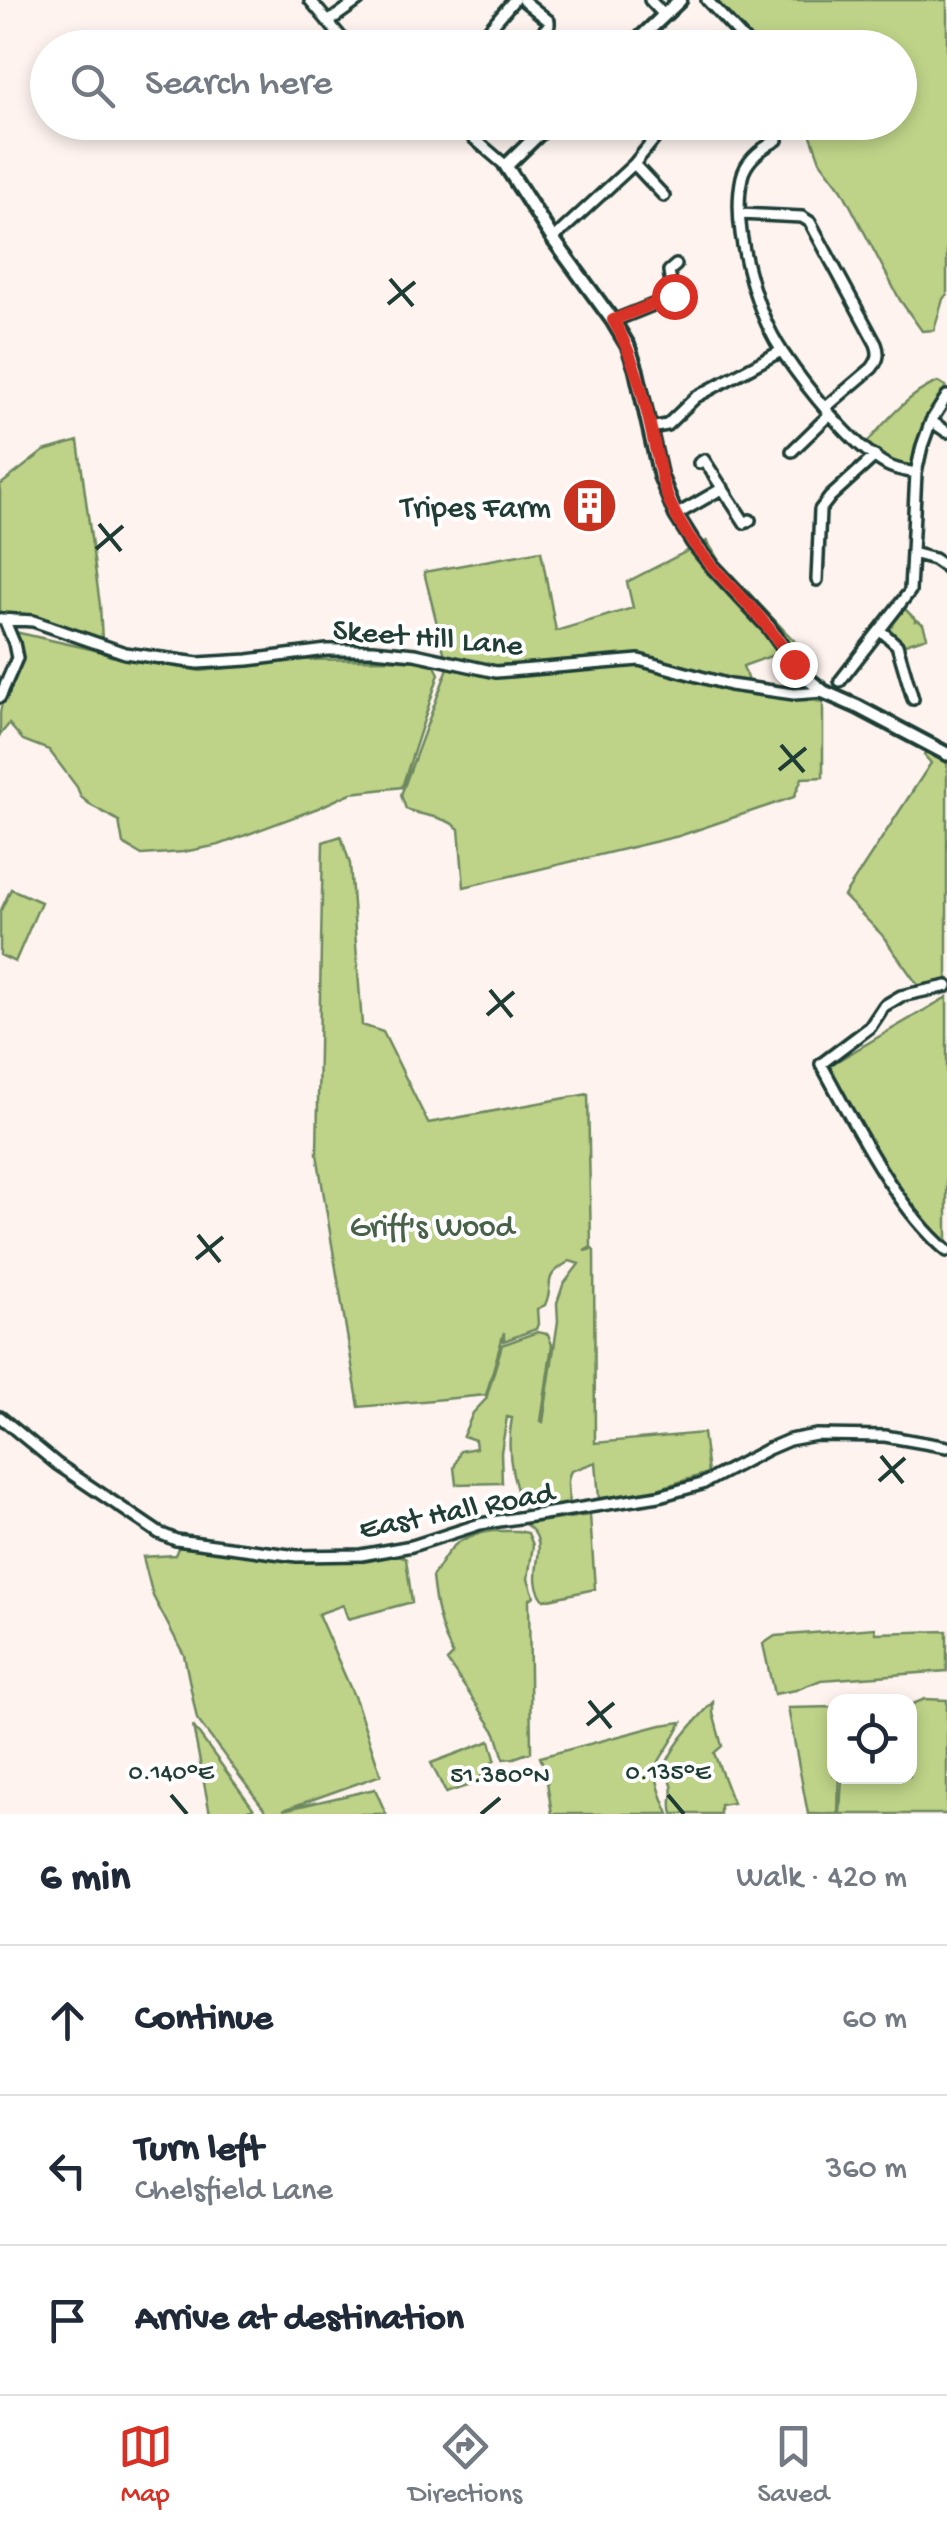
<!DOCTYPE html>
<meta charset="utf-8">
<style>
body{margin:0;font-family:"Gochi Hand",sans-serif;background:#f6f6f7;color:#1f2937}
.controls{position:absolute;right:30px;bottom:30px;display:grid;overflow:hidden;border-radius:20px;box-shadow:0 5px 15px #0003}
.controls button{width:90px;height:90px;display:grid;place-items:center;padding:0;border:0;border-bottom:2px solid #e0e1e3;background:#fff;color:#1f2937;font:50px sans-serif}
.stop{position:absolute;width:30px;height:30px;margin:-22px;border:8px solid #d93025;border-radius:50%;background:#fff}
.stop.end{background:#d93025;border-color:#fff;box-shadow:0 2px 10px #0008}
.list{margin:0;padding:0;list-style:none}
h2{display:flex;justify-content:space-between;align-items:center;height:130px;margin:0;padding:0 40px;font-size:42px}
h2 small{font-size:32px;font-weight:400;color:#747a83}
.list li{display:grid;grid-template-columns:65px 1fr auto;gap:30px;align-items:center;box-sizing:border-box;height:150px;padding:0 40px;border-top:2px solid #e0e1e3}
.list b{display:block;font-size:38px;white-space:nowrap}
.list p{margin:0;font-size:32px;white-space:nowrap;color:#747a83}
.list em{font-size:32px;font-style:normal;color:#747a83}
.icon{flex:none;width:55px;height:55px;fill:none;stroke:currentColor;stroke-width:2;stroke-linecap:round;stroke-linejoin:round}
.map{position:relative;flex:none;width:947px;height:1814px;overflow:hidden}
.search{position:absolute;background:#fff;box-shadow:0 5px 15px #0003;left:30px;right:30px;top:30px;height:110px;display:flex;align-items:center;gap:25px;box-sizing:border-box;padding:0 35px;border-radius:55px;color:#747a83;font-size:38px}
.sheet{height:580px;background:#fff}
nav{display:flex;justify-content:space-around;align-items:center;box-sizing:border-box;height:140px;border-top:2px solid #e0e1e3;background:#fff;font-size:28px;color:#747a83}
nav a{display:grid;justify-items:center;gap:5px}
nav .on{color:#d93025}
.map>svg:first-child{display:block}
.green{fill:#bed388;stroke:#6e885e;stroke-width:2.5}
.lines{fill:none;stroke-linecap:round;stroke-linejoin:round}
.street-casing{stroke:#1f3d34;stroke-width:16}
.secondary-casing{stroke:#1f3d34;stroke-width:19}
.street{stroke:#fff;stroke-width:9}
.secondary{stroke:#fff;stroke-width:11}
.route{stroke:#d93025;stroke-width:12}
.ticks{fill:none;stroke:#1f3d34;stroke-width:4}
.labels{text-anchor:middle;stroke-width:8;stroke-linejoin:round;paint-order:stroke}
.poi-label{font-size:32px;fill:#1f3d34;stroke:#fff;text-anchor:end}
.street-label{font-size:32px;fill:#1f3d34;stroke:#fff}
.park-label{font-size:32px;fill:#476249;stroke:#fff}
.ticks-label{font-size:25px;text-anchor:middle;fill:#1f3d34;stroke:#fff;stroke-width:8;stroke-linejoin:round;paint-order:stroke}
</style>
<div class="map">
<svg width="947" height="1814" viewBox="0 0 947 1814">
<rect width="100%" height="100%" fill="#fef3ef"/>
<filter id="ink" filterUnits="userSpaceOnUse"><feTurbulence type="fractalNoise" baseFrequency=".01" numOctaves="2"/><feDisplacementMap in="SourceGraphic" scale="20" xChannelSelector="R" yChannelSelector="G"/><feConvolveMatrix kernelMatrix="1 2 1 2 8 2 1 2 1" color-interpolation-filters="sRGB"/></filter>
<g filter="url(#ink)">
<path class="green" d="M 713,0 L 947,0 L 947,294 L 943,299 L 934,330 L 922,331 L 900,300 L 842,190 L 820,161 L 808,127 L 810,123 L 900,122 L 900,48 L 758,47 Z
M 938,382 L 946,386 C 929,413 917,438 910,469 L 885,461 L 865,445 C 885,422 909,393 938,382 Z
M 78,441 L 100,605 L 102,641 L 0,613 L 0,485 L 44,451 Z
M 707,541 L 719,561 L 799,646 L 743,666 L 751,691 L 823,702 L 823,777 L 802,778 L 794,797 L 679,836 L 464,887 L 459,829 C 446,816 424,817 406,809 L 401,795 L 448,668 L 424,572 L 541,551 L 556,631 L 633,608 L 627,582 Z
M 904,608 L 915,619 L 915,621 L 917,620 L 923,624 L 927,637 L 905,644 L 890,633 L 889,626 Z
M 15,632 L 99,651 L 110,656 L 201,671 L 290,660 L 385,659 L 433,662 L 439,674 L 402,787 L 351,793 L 318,808 L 219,845 L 183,852 L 142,855 L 123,844 L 119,821 L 92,806 L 81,797 L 77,787 L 49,750 L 23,740 L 9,724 L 0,735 L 0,713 Z
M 927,750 L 947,761 L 947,982 L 920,988 L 882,935 L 844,896 L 931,763 L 924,755 Z
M 341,836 L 350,864 L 362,1025 L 383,1032 L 428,1123 L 588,1094 L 591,1247 L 584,1251 L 592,1249 L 594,1251 L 595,1443 L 703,1433 L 708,1473 L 657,1489 L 599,1499 L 596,1462 L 571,1471 C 564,1483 572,1496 567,1508 L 559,1510 L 551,1503 L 523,1507 C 511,1478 506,1449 512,1418 L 507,1417 L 501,1452 L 502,1483 L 456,1484 L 454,1468 L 460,1451 L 476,1448 L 475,1440 L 463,1436 L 473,1413 L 486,1399 L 502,1345 L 537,1332 L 548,1334 L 552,1345 L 541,1421 L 543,1422 L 558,1321 L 557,1303 L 563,1285 L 579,1264 L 570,1261 C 539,1279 556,1281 545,1305 L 537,1309 L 538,1324 L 536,1329 L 504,1341 L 504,1332 L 486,1395 L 359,1407 L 317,1154 L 323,842 Z
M 11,889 L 41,902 L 15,962 L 0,955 L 0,912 Z
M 947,997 L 947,1244 L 922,1223 L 885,1169 L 827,1067 Z
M 590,1515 L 595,1589 L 544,1600 C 522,1573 556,1544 525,1524 Z
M 492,1531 L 518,1531 L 528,1533 L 533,1545 L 528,1579 L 534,1596 L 529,1600 L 531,1752 L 514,1758 L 504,1759 L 496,1733 L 447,1661 L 453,1655 C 440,1629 435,1606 432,1577 C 452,1546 453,1538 492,1531 Z
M 179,1546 L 298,1562 L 339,1560 L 364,1562 L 400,1555 L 406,1559 L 412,1602 L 348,1619 L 343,1605 L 318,1614 L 356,1701 L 381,1775 L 283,1810 L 375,1789 L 386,1814 L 269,1814 L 265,1810 L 197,1719 L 184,1655 L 153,1596 L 143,1557 L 175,1555 Z
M 875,1628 L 876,1633 L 947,1631 L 947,1671 L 821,1680 L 796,1690 L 774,1694 L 763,1644 L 775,1636 Z
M 925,1699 L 947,1700 L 947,1814 L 840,1814 L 842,1777 L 910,1776 L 910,1705 Z
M 713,1702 L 713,1713 L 722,1746 L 714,1753 L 733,1803 L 720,1805 L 720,1814 L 673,1814 C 668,1796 680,1791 664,1770 C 673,1743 694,1723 713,1702 Z
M 834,1707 L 834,1776 L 839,1777 L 838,1814 L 808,1814 L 788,1708 Z
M 682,1722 C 660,1769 644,1757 669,1814 L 552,1814 L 545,1769 L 540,1757 L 661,1725 Z
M 193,1726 L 253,1808 L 238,1814 L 210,1814 Z
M 490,1741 L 495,1759 L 476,1783 L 446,1793 L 431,1763 Z"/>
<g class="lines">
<defs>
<path id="street" d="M 310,0 L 350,48
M 523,0 L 549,21 L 549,25 L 527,48
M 650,0 L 664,15
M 707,0 L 752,48
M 328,22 L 359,0
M 473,48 L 514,0
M 455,122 L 506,166
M 777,140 C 762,148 746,160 742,177 C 731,228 755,311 783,353 C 805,386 852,446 887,465 C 896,470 906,471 916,473
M 634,164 L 664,196
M 740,214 L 802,217 L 810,222 L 876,344 C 880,354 878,360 872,368 L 825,408
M 553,239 L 634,164 L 666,125
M 673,296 L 669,271 L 676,265
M 613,321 L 685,292
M 931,421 L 947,432
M 650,428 L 667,425 L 696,397 L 781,351
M 792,451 L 830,414
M 699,463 L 704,460 L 745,523 L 750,520
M 676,515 L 723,488
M 912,553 L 934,559 L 947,568
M 817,580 L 820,510 L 830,497 L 875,456
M 0,619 L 33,621 L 125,653 L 198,663 L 248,660 L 327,650 L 373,650 L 415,654 L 496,672 L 639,660 L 730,685 L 794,694 L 824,692
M 880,630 L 897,645 L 913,699
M 840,681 L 910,591 L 916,473 L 922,446 L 931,421 L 947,396
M 0,697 L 17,658 L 14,643 L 4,619
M 947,986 L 901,996 L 884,1006 L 870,1027 L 821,1064 C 854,1123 895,1207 947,1251
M 0,1417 L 57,1464 L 159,1533 L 176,1540 L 297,1556 L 361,1555 L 412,1546 L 480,1524 L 659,1496 L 702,1484 L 768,1449 L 789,1440 L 816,1435 L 885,1436 L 947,1447"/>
<path id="secondary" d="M 630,48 L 680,0
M 551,122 L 506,166 L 553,239 L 613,321 L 628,346 L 636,369 L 660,475 L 676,515 L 693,542 L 713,567 L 768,626 L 804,676 L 824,692 L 858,707 L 947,754"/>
</defs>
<use href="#street" class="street-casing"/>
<use href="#secondary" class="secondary-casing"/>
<use href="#street" class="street"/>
<use href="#secondary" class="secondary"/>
</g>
</g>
<g class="lines" filter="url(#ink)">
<path class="route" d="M 674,296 L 613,320 C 637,361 646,406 656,452 C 660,470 663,488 671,505 C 692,553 734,586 767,626 C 777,638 785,651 794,664"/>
</g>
<path class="ticks" d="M 390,279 L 413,306M 388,304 L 415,282M 99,524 L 121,551M 96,549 L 123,526M 781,745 L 804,772M 779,770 L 806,748M 490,990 L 512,1017M 487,1015 L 514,992M 198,1235 L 220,1262M 196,1259 L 223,1237M 881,1456 L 903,1483M 879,1481 L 905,1458M 589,1701 L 611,1728M 587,1725 L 614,1703M 171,1795 L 187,1814M 668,1795 L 684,1814M 481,1814 L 500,1798"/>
<defs>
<symbol id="building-disc" viewBox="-11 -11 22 22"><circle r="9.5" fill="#c8321e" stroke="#fff"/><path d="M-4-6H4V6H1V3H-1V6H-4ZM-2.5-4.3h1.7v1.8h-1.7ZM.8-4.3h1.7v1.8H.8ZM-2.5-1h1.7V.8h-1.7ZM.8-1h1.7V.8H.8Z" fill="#fff"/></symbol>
</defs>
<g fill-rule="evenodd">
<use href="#building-disc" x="558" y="474" width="63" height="63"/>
</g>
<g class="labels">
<g class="poi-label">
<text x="551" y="516">Tripes Farm</text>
</g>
<g class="street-label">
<text transform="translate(428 635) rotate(5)" y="11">Skeet Hill Lane</text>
<text transform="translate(456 1508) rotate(-11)" y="11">East Hall Road</text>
</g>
<g class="park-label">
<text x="432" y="1235">Griff's Wood</text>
</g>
</g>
<g class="ticks-label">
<text x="171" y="1779">0.140°E</text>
<text x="668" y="1779">0.135°E</text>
<text x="500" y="1782">51.380°N</text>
</g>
</svg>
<div class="controls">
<button><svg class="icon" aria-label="locate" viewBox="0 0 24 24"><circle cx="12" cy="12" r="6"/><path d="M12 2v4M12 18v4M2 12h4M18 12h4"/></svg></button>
</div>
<div class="stop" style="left:674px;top:296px"></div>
<div class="stop end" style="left:794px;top:664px"></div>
<div class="search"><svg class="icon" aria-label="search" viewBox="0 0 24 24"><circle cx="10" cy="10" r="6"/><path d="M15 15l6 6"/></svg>Search here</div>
</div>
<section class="sheet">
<h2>6 min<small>Walk · 420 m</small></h2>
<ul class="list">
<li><svg class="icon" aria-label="ahead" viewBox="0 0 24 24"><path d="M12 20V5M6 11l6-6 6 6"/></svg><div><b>Continue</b></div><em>60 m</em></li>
<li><svg class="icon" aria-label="left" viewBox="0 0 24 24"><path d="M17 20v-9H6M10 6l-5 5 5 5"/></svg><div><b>Turn left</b><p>Chelsfield Lane</p></div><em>360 m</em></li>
<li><svg class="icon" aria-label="arrive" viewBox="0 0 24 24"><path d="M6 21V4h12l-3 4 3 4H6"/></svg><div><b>Arrive at destination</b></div></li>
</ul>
</section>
<nav>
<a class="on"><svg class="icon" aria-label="map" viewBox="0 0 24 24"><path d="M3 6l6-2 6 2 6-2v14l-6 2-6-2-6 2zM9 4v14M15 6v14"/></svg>Map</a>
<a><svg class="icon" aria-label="directions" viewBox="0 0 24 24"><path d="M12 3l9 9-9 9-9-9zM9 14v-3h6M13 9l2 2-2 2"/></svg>Directions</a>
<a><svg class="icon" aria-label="saved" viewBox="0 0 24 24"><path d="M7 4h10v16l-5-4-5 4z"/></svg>Saved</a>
</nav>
